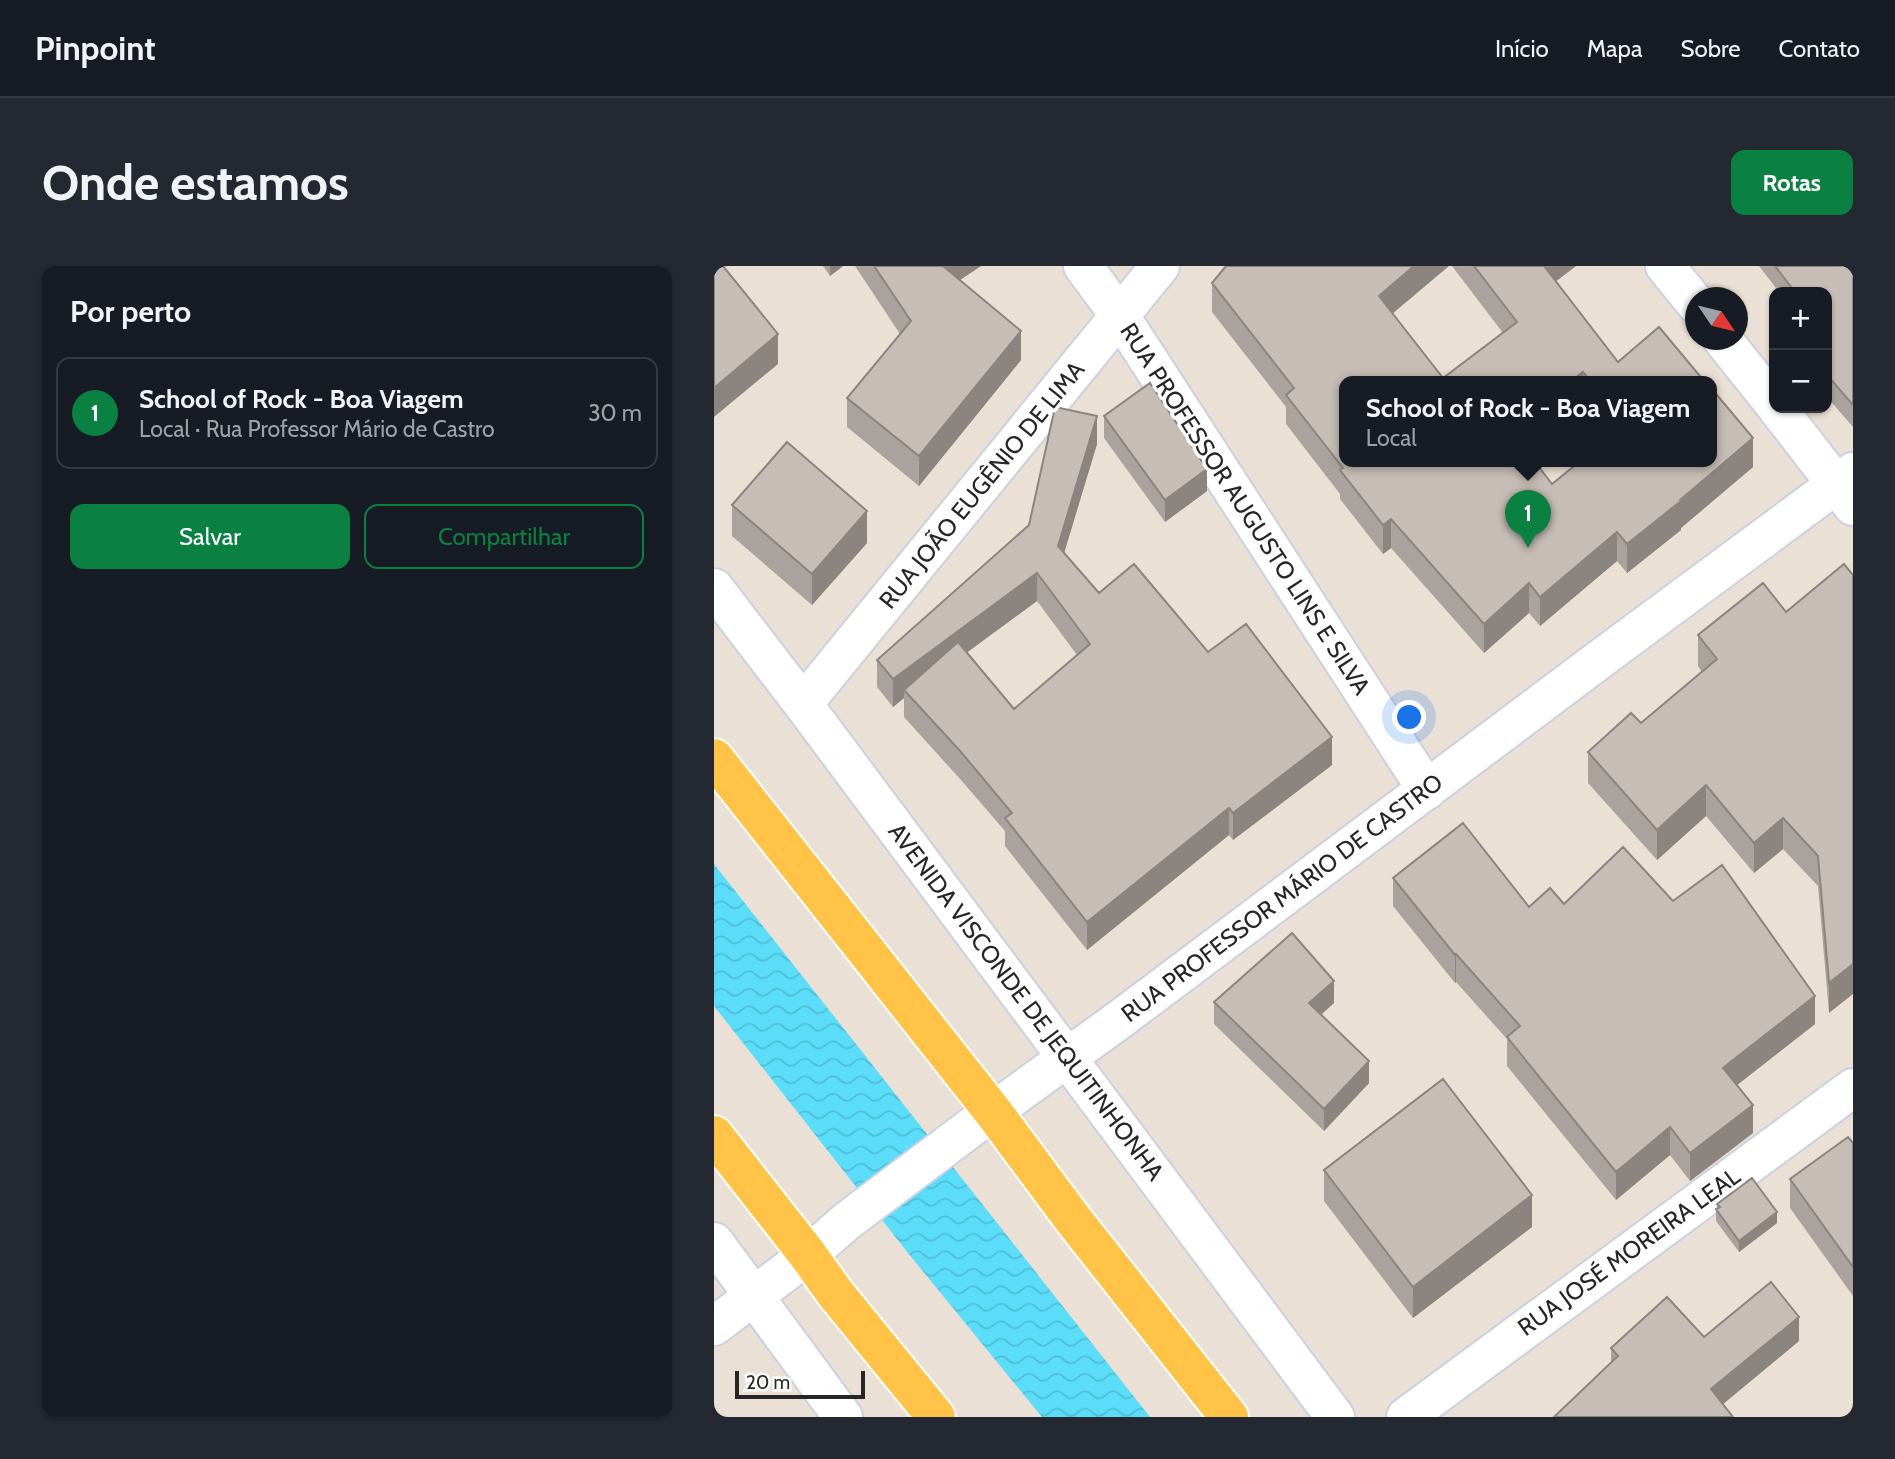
<!DOCTYPE html>
<html lang="pt">
<meta charset="utf-8">
<style>
body{margin:0;font-family:Cabin,sans-serif;background:#242831;color:#f1f3f6}
.controls{position:absolute;right:21px;top:21px;display:grid;overflow:hidden;border-radius:14px;box-shadow:0 2px 5px #0004}
.controls button{width:63px;height:63px;display:grid;place-items:center;padding:0;border:0;border-bottom:2px solid #363941;background:#171b24;color:#f1f3f6;font:35px sans-serif}
.compass{position:absolute;left:971px;top:21px;width:63px;height:63px;border-radius:50%;background:#171b24;box-shadow:0 2px 5px #0004;rotate:125deg}
.scale{position:absolute;left:21px;bottom:18px;width:130px;box-sizing:border-box;padding-left:7px;border:4px solid #262626;border-top:0;font-size:19px;line-height:24px;white-space:nowrap;color:#262626;-webkit-text-stroke:5px #fff;paint-order:stroke}
.you{position:absolute;left:696px;top:452px;width:24px;height:24px;margin:-18px;border:5px solid #fff;border-radius:50%;background:#1a73e8;box-shadow:0 0 0 10px #1a73e833}
.badge{display:grid;place-items:center;width:46px;height:46px;border-radius:50%;background:#0b8043;color:#fff;font-size:23px;font-weight:700}
.pin{position:absolute;translate:-50% -58px;filter:drop-shadow(0 2px 4px #0008)}
.pin::after{content:'';position:absolute;top:37px;width:24px;height:21px;background:inherit;clip-path:polygon(0 0,100% 0,50% 100%)}
.popup{position:absolute;left:625px;top:110px;width:378px;height:91px;box-sizing:border-box;display:grid;place-content:center;border-radius:14px;background:#171b24;filter:drop-shadow(0 2px 5px #0005);font-size:23px;white-space:nowrap;color:#9ea1a6}
.popup b{font-size:26px;color:#f1f3f6}
.popup::after{content:'';position:absolute;left:50%;top:100%;margin-left:-14px;border:14px solid transparent;border-top-color:#171b24}
.list{margin:0;padding:0;list-style:none}
h2{display:flex;justify-content:space-between;align-items:center;height:91px;margin:0;padding:0 28px;font-size:30px}
h2 small{font-size:23px;font-weight:400;color:#9ea1a6}
.list li{display:grid;grid-template-columns:46px 1fr auto;gap:21px;align-items:center;box-sizing:border-box;height:112px;margin:0 14px 14px;padding:0 14px;border:2px solid #363941;border-radius:14px}
.list b{display:block;font-size:26px;white-space:nowrap}
.list p{margin:0;font-size:23px;white-space:nowrap;color:#9ea1a6}
.list em{font-size:23px;font-style:normal;color:#9ea1a6}
.actions{display:flex;gap:14px;padding:21px 28px}
.actions a{flex:1;padding:16px 0;border:2px solid #0b8043;border-radius:14px;text-align:center;font-size:24px;color:#0b8043}
.actions .main{background:#0b8043;color:#fff}
.map{position:relative;flex:none;width:1139px;height:1151px;overflow:hidden;border-radius:14px}
header{display:flex;align-items:center;gap:42px;box-sizing:border-box;height:98px;padding:0 35px;background:#171b24;border-bottom:2px solid #363941}
header strong{font-size:33px}
nav{display:flex;gap:38px;margin-inline-start:auto;font-size:24px}
.intro{display:flex;align-items:center;justify-content:space-between;box-sizing:border-box;height:168px;padding:0 42px}
h1{margin:0;font-size:49px}
.button{padding:18px 32px;border-radius:14px;background:#0b8043;color:#fff;font-size:24px;font-weight:700}
main{display:flex;gap:42px;padding:0 42px}
aside{flex:1;background:#171b24;border-radius:14px;box-shadow:0 2px 5px #0004}
.map>svg:first-child{display:block}
.water{fill:url(#water-waves)}
.lines{fill:none;stroke-linecap:round;stroke-linejoin:round}
.minor-casing{stroke:#cbd1e2;stroke-width:42}
.major-casing{stroke:#fff;stroke-width:42}
.minor{stroke:#fff;stroke-width:38}
.major{stroke:#ffc447;stroke-width:38}
.wall{fill:#aaa39d;fill-rule:evenodd}
.shaded-wall{fill:#8b847f}
.building{fill:#c6bdb6;stroke:#8b847f;stroke-width:2}
.labels{text-anchor:middle;stroke-width:7;stroke-linejoin:round;paint-order:stroke}
.street-label{font-size:24px;fill:#262626;stroke:#fff}
</style>
<header>
<strong>Pinpoint</strong>
<nav><a>Início</a><a>Mapa</a><a>Sobre</a><a>Contato</a></nav>
</header>
<div class="intro"><h1>Onde estamos</h1><a class="button">Rotas</a></div>
<main>
<aside>
<h2>Por perto<small></small></h2>
<ul class="list">
<li><span class="badge">1</span><div><b>School of Rock - Boa Viagem</b><p>Local · Rua Professor Mário de Castro</p></div><em>30 m</em></li>
</ul>
<div class="actions"><a class="main">Salvar</a><a>Compartilhar</a></div>
</aside>
<div class="map">
<svg width="1139" height="1151" viewBox="0 0 1139 1151">
<defs>
<pattern id="water-waves" width="16" height="10" patternUnits="userSpaceOnUse" patternTransform="scale(1.75)"><rect width="16" height="10" fill="#5bddfa"/><path d="M0 5q4-4 8 0t8 0" fill="none" stroke="#4fbed6"/></pattern>
</defs>
<rect width="100%" height="100%" fill="#ebe0d5"/>
<path class="water" d="M 0,598 L 436,1151 L 328,1151 L 194,987 L 0,740 Z"/>
<g class="lines">
<defs>
<path id="minor" d="M 369,0 L 406,50 L 713,524
M 951,0 L 982,38
M 1009,74 L 1060,138
M 1063,142 L 1139,240
M 0,322 L 89,438 L 621,1151
M 89,438 L 446,0
M 0,976 L 129,1151
M 0,1060 L 94,989 L 133,955 L 255,863 L 405,754 L 897,385 L 1139,206
M 692,1151 L 1139,822"/>
<path id="major" d="M 0,492 L 280,847 L 358,952 L 515,1151
M 0,869 L 94,989 L 121,1027 L 222,1151"/>
</defs>
<use href="#minor" class="minor-casing"/>
<use href="#major" class="major-casing"/>
<use href="#minor" class="minor"/>
<use href="#major" class="major"/>
</g>
<path class="wall" d="M 109,0 L 129,0 L 116,10 Z
M 141,0 L 267,0 L 246,14 L 307,94 L 205,220 L 133,161 L 133,132 L 186,68 Z
M 738,0 L 862,0 L 842,15 L 904,96 L 991,116 L 630,116 L 838,218 L 1039,201 L 967,262 L 967,264 L 913,307 L 903,295 L 826,360 L 815,347 L 770,387 L 677,282 L 669,288 L 626,233 L 626,228 L 572,158 L 572,141 L 498,46 L 498,17 L 679,48 L 729,112 L 789,67 Z
M 1045,0 L 1139,0 L 1139,161 L 1113,131 L 1113,26 L 1065,26 Z
M 390,150 L 493,225 L 451,256 L 390,172 Z
M 383,178 L 350,287 L 385,327 L 494,386 L 618,499 L 519,574 L 515,569 L 373,684 L 291,580 L 291,565 L 247,514 L 190,451 L 190,432 L 179,441 L 163,421 L 163,394 L 315,259 ZM 323,335 L 363,389 L 300,443 L 253,386 Z
M 18,239 L 153,277 L 98,339 L 18,270 Z
M 1130,298 L 1115,747 L 1104,620 L 1069,583 L 1040,607 L 992,550 L 943,594 L 874,517 L 874,486 L 927,457 L 988,406 L 984,400 L 984,369 L 1072,346 Z
M 679,612 L 815,641 L 850,638 L 959,635 L 1101,758 L 1023,819 L 1039,867 L 976,915 L 956,889 L 902,934 L 793,800 L 793,773 L 742,716 L 741,717 L 679,640 Z
M 500,736 L 620,737 L 607,749 L 655,817 L 610,865 L 500,758 Z
M 1139,877 L 1139,1030 L 1076,942 L 1076,913 Z
M 610,904 L 818,961 L 699,1052 L 610,935 Z
M 1003,938 L 1063,957 L 1025,986 L 1002,955 L 1002,943 L 1003,942 Z
M 990,1071 L 1085,1075 L 1009,1138 L 897,1097 L 897,1082 Z"/>
<path class="shaded-wall" d="M 116,0 L 129,0 L 116,10 Z
M 226,0 L 267,0 L 226,27 Z
M 700,0 L 735,0 L 665,59 L 665,30 Z
M 828,0 L 862,0 L 828,26 Z
M 307,65 L 307,94 L 205,220 L 205,190 Z
M 64,68 L 64,98 L 0,151 L 0,122 Z
M 869,106 L 869,116 L 856,116 Z
M 383,150 L 383,178 L 344,307 L 344,280 Z
M 1039,172 L 1039,201 L 967,262 L 967,264 L 913,307 L 913,278 Z
M 493,203 L 493,225 L 451,256 L 451,234 Z
M 153,245 L 153,277 L 98,339 L 98,308 Z
M 677,253 L 677,282 L 669,288 L 669,259 Z
M 903,266 L 903,295 L 826,360 L 826,331 Z
M 323,307 L 323,335 L 195,429 L 190,424 L 190,432 L 179,441 L 179,413 Z
M 815,317 L 815,347 L 770,387 L 770,358 Z
M 618,471 L 618,499 L 519,574 L 519,547 Z
M 992,519 L 992,550 L 943,594 L 943,564 Z
M 515,542 L 515,569 L 373,684 L 373,656 Z
M 1069,552 L 1069,583 L 1040,607 L 1040,577 Z
M 742,688 L 742,716 L 741,717 L 741,689 Z
M 1139,698 L 1139,728 L 1115,747 L 1115,717 Z
M 620,715 L 620,737 L 595,759 L 595,737 Z
M 1101,730 L 1101,758 L 1009,830 L 1009,802 Z
M 655,795 L 655,817 L 610,865 L 610,843 Z
M 1039,839 L 1039,867 L 976,915 L 976,887 Z
M 956,861 L 956,889 L 902,934 L 902,906 Z
M 818,929 L 818,961 L 699,1052 L 699,1021 Z
M 1063,946 L 1063,957 L 1025,986 L 1025,975 Z
M 1085,1051 L 1085,1075 L 997,1148 L 997,1123 Z"/>
<path class="building" d="M 0,0 L 9,0 L 64,68 L 0,122 Z
M 160,0 L 229,0 L 307,65 L 205,190 L 133,132 L 197,55 Z
M 512,0 L 700,0 L 665,30 L 729,112 L 803,56 L 760,0 L 830,0 L 904,96 L 945,61 L 991,116 L 877,116 L 869,106 L 856,116 L 630,116 L 630,196 L 821,196 L 838,218 L 865,196 L 998,196 L 998,123 L 1039,172 L 966,234 L 967,235 L 913,278 L 903,266 L 826,331 L 815,317 L 770,358 L 677,253 L 669,259 L 626,204 L 629,202 L 572,129 L 580,122 L 498,17 Z
M 1061,0 L 1139,0 L 1139,139 L 1113,109 L 1113,26 L 1081,26 Z
M 436,117 L 493,203 L 451,234 L 390,150 Z
M 341,141 L 383,150 L 344,280 L 385,327 L 420,298 L 494,386 L 532,358 L 618,471 L 519,547 L 515,542 L 373,656 L 291,552 L 298,547 L 247,486 L 190,424 L 244,376 L 300,443 L 376,378 L 323,307 L 179,413 L 163,394 L 315,259 Z
M 73,176 L 153,245 L 98,308 L 18,239 Z
M 1130,298 L 1139,309 L 1139,698 L 1115,717 L 1104,590 L 1069,552 L 1040,577 L 992,519 L 943,564 L 874,486 L 917,447 L 927,457 L 1003,393 L 984,369 L 1049,317 L 1072,346 Z
M 749,557 L 815,641 L 836,622 L 850,638 L 909,581 L 959,635 L 1008,599 L 1101,730 L 1009,802 L 1039,839 L 976,887 L 956,861 L 902,906 L 793,771 L 806,760 L 742,688 L 741,689 L 679,612 Z
M 578,667 L 620,715 L 595,737 L 655,795 L 610,843 L 500,736 Z
M 729,813 L 818,929 L 699,1021 L 610,904 Z
M 1134,871 L 1139,877 L 1139,1001 L 1076,913 Z
M 1038,912 L 1063,946 L 1025,975 L 1002,943 L 1006,941 L 1003,938 Z
M 1057,1016 L 1085,1051 L 997,1123 L 1019,1151 L 840,1151 L 904,1090 L 897,1082 L 953,1031 L 990,1071 Z"/>
<g class="labels">
<g class="street-label">
<text transform="translate(268 219) rotate(-51)" y="8">RUA JOÃO EUGÊNIO DE LIMA</text>
<text transform="translate(531 243) rotate(57)" y="8">RUA PROFESSOR AUGUSTO LINS E SILVA</text>
<text transform="translate(568 632) rotate(-37)" y="8">RUA PROFESSOR MÁRIO DE CASTRO</text>
<text transform="translate(312 736) rotate(53)" y="8">AVENIDA VISCONDE DE JEQUITINHONHA</text>
<text transform="translate(915 986) rotate(-36)" y="8">RUA JOSÉ MOREIRA LEAL</text>
</g>
</g>
</svg>
<div class="controls">
<button>+</button>
<button>−</button>
</div>
<svg class="compass" viewBox="-18 -18 36 36"><path d="M0-13l5 13h-10z" fill="#e53935"/><path d="M0 13l5-13h-10z" fill="#9ea1a6"/></svg>
<div class="scale">20 m</div>
<div class="you"></div>
<div class="pin badge" style="left:814px;top:282px">1</div>
<div class="popup"><b>School of Rock - Boa Viagem</b>Local</div>
</div>
</main>
